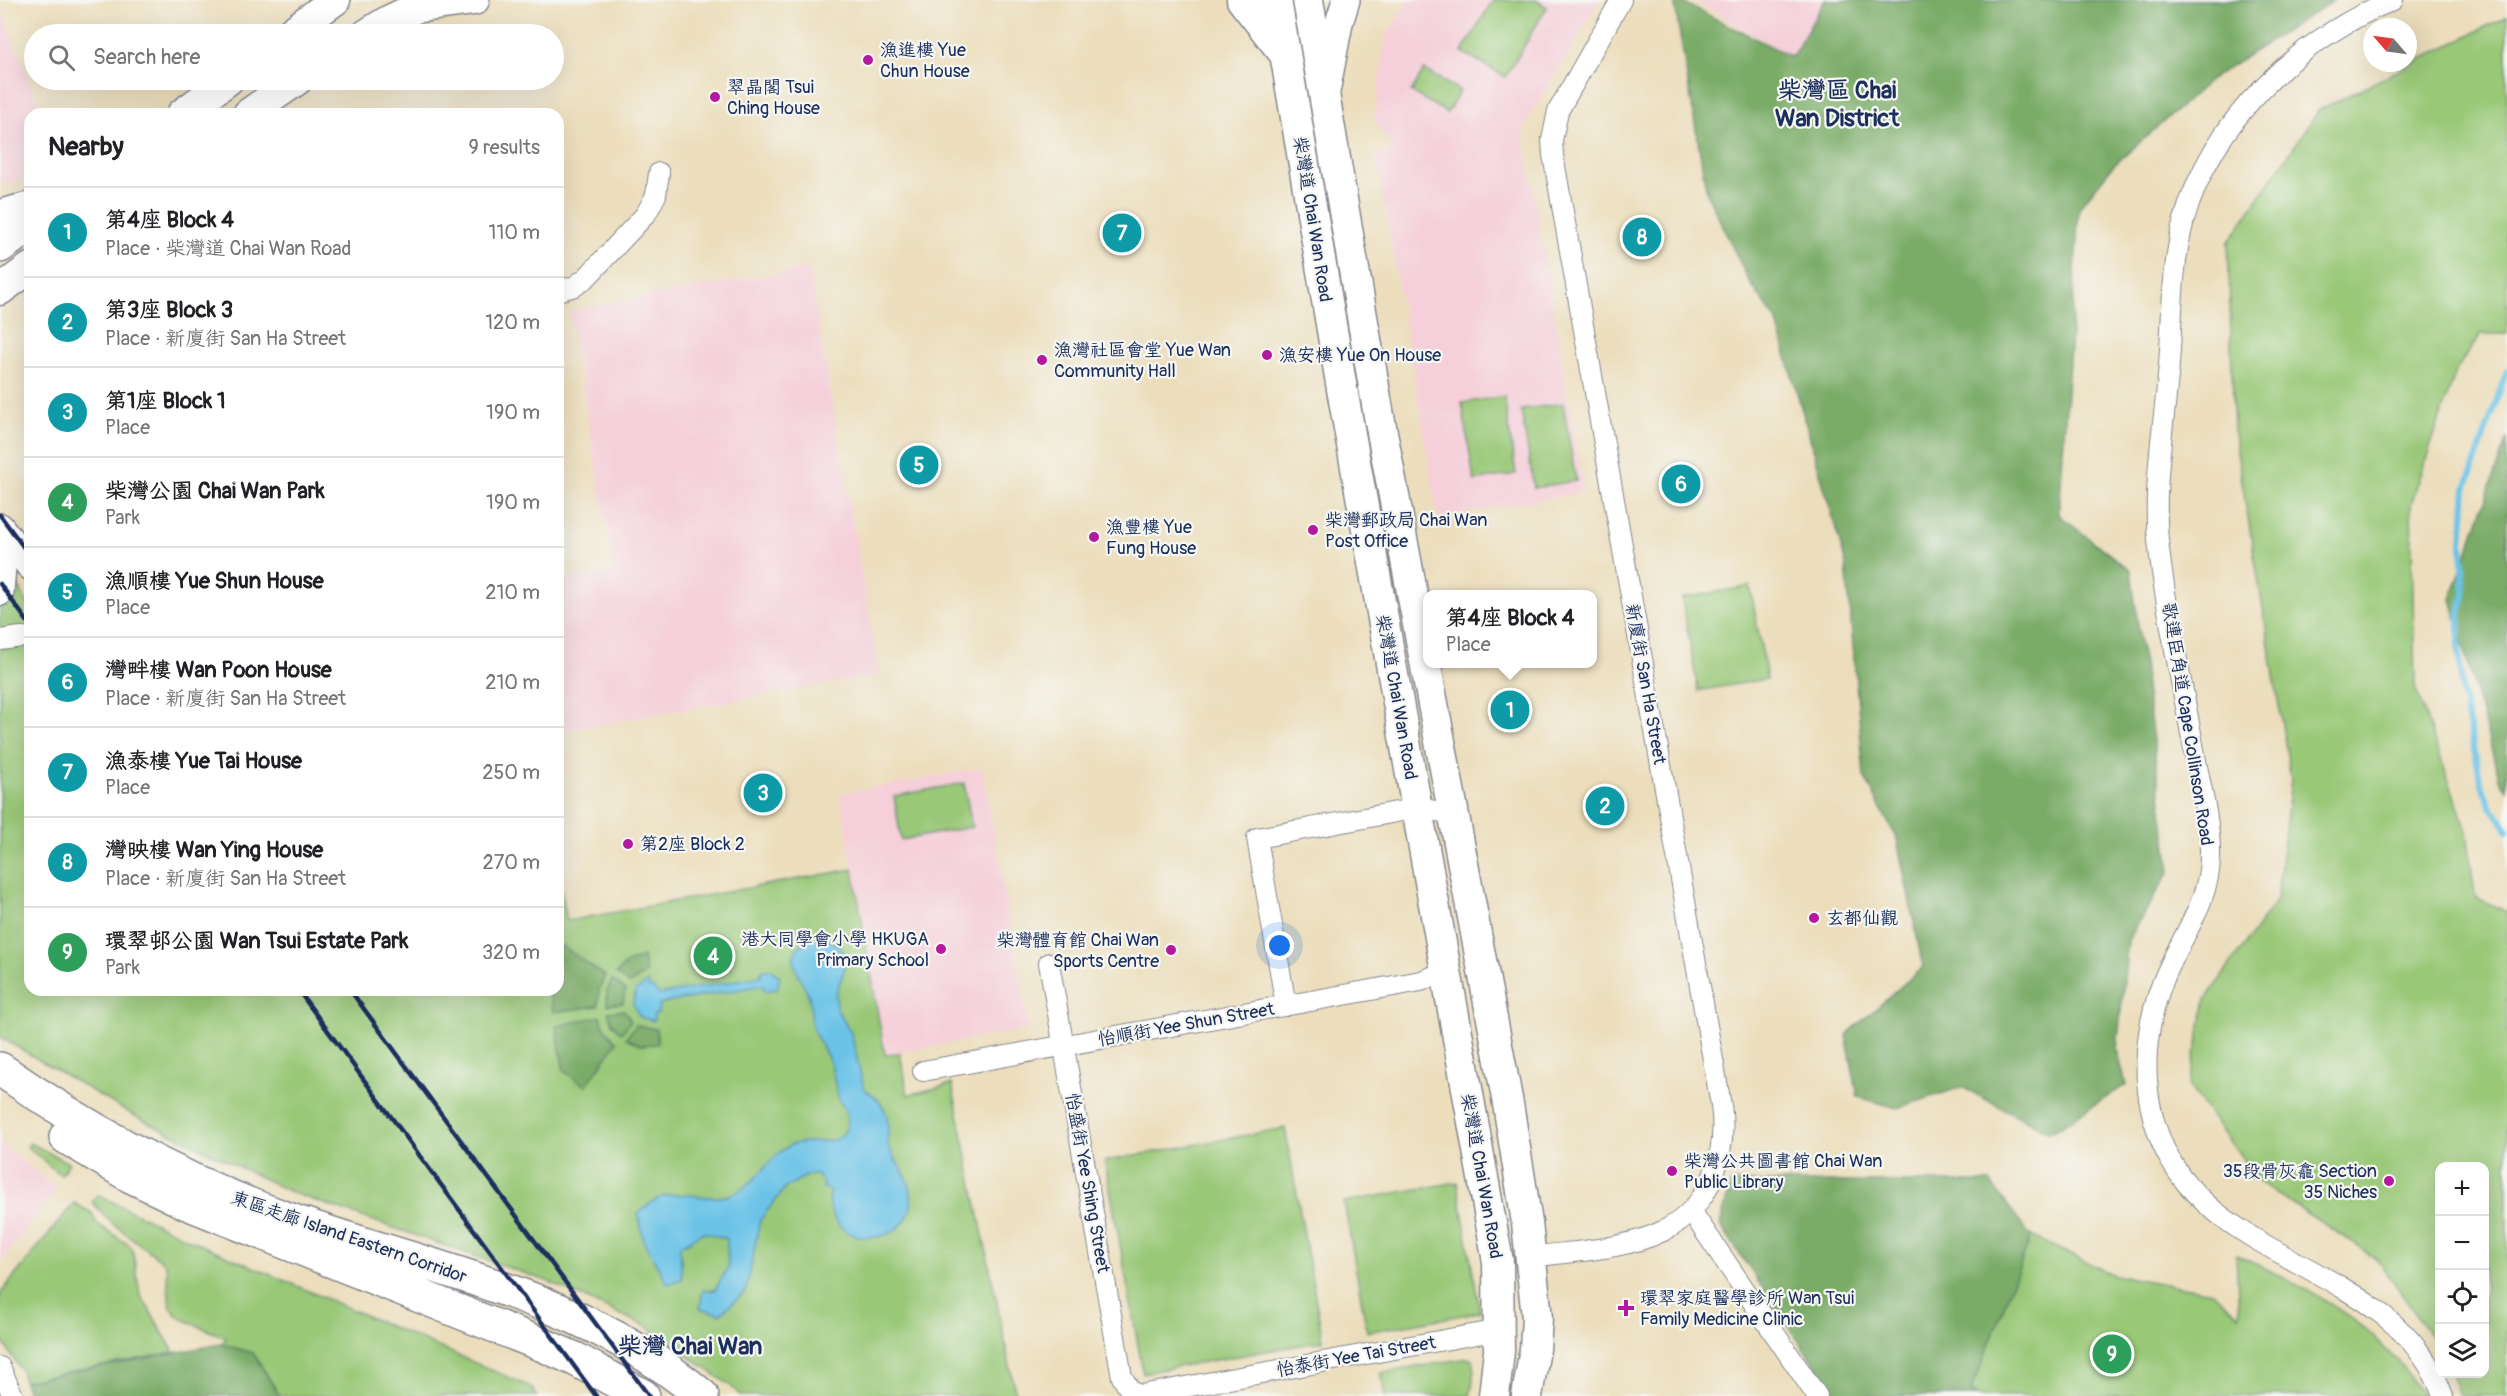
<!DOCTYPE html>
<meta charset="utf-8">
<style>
body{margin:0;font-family:Pangolin,"LXGW WenKai TC",sans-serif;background:#f6f6f6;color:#202124}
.controls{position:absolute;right:18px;bottom:18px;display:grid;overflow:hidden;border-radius:12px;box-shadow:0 6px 24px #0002}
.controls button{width:54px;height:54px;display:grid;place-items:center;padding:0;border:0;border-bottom:2px solid #e0e0e0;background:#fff;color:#202124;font:30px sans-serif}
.compass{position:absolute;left:2363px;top:18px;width:54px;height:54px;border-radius:50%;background:#fff;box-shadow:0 6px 24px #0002;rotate:298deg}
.you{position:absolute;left:1280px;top:946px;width:21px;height:21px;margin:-15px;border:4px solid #fff;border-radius:50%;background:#1a73e8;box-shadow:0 0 0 9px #1a73e833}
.badge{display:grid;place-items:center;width:39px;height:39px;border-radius:50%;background:#ea580c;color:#fff;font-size:20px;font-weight:700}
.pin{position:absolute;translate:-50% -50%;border:3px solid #fff;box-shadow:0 2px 6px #0006}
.popup{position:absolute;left:1423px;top:590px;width:174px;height:78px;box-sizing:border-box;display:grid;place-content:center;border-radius:12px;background:#fff;filter:drop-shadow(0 2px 4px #0005);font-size:20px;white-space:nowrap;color:#757577}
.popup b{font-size:22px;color:#202124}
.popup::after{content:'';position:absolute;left:50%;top:100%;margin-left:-12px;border:12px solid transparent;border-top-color:#fff}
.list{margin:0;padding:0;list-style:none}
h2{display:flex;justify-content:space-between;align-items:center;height:78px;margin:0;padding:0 24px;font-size:26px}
h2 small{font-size:20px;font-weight:400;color:#757577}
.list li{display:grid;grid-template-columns:39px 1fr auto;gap:18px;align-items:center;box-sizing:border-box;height:90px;padding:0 24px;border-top:2px solid #e0e0e0}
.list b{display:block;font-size:22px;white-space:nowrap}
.list p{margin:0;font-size:20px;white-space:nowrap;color:#757577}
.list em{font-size:20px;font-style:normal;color:#757577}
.icon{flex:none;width:33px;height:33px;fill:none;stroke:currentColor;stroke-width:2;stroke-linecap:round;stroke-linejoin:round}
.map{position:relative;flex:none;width:2507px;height:1396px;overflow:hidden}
.search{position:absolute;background:#fff;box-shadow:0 6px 24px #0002;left:24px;top:24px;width:540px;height:66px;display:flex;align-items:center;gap:15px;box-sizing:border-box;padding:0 21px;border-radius:33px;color:#757577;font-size:22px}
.panel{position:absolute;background:#fff;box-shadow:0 6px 24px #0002;left:24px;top:108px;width:540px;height:888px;border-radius:18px}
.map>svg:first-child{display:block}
.built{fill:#f5cfd9}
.green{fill:#99c877;stroke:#5a7c6a;stroke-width:1.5}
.forest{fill:#7aac68;stroke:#4a6e63;stroke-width:1.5}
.water{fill:#6ac3e7;stroke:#4279a2;stroke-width:1.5}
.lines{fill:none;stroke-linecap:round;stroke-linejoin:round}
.stream{stroke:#6ac3e7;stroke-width:6}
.street-casing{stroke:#84868d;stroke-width:22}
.secondary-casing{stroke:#84868d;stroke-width:30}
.primary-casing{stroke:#84868d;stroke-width:33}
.highway-casing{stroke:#84868d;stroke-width:36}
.street{stroke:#fff;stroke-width:20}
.secondary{stroke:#fff;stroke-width:27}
.primary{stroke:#fff;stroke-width:30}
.highway{stroke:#fff;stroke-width:33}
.rail{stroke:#1b2f5e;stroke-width:4.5}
.poi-dot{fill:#b5179e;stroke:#f6f6f2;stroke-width:2}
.labels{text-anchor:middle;stroke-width:4.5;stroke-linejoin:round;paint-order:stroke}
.poi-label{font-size:18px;fill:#1b2f5e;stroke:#f6f6f2;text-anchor:start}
.street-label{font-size:18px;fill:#1b2f5e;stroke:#f6f6f2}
.district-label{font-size:24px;font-weight:bold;fill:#1b2f5e;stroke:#f6f6f2}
</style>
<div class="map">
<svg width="2507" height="1396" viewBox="0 0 2507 1396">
<rect width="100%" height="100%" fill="#f6f6f2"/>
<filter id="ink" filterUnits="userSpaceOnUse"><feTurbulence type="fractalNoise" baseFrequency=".0167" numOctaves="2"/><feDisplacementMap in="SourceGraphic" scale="12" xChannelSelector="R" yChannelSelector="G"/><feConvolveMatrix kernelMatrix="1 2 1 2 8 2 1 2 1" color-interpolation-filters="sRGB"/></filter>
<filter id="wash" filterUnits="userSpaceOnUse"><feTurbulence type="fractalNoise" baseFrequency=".008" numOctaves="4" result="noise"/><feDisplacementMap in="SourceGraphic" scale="24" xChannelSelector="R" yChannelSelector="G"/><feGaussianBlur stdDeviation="1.35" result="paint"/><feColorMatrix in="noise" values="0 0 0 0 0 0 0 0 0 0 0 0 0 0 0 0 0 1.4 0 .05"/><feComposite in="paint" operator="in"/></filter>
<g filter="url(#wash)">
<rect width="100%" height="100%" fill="#ecdebc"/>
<path class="built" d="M 1409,0 L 1600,0 L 1523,129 L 1584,492 L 1438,518 L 1376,154 L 1395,151 L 1374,120 L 1386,35 Z
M 1694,0 L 1825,0 L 1792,57 Z
M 0,5 L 42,114 L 30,114 L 30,172 L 13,185 L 0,183 Z
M 809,268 L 879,675 L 558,732 L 558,581 L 614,571 L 569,311 Z
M 982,768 L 1029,1029 L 886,1055 L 840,794 Z
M 0,1143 L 57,1189 L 0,1263 Z"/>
<path class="green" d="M 1493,0 L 1536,0 L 1547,7 L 1506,77 L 1462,52 Z
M 2507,16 L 2507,334 L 2481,334 L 2457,368 L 2411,504 L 2415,687 L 2467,831 L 2475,897 L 2507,912 L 2507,1396 L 2459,1396 L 2451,1374 L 2484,1374 L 2484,1166 L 2440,1166 L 2439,1347 L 2376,1258 L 2259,1182 L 2189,1086 L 2206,999 L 2277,899 L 2291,779 L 2234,433 L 2228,243 L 2319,110 Z
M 1424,70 L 1460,91 L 1447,113 L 1411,92 Z
M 1504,396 L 1516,474 L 1474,481 L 1462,403 Z
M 1563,403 L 1576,481 L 1534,488 L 1521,410 Z
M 0,554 L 30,607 L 30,990 L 558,990 L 558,872 L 567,921 L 853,869 L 885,1055 L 900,1053 L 908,1095 L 952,1084 L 1016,1396 L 741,1396 L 732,1387 L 646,1326 L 547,1281 L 293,1193 L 133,1115 L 0,1037 Z
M 1750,586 L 1767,679 L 1698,691 L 1682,598 Z
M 964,783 L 972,827 L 901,840 L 894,796 Z
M 1285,1128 L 1323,1341 L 1143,1373 L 1105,1161 Z
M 30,1143 L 69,1163 L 61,1175 L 27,1147 Z
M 1457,1182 L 1480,1312 L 1367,1332 L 1344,1202 Z
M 98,1195 L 188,1239 L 531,1387 L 537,1396 L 280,1396 L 253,1353 L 221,1344 L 226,1338 L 178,1317 L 170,1306 L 166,1264 L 112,1223 L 92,1202 Z
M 74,1203 L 92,1213 L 97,1224 L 132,1247 L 140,1294 L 174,1352 L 24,1381 L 21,1370 L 0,1338 L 0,1294 Z
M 2031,1236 L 2114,1275 L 2212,1292 L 2239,1315 L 2236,1255 C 2312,1290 2377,1322 2423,1396 L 1979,1396 L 1970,1392 Z
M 1468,1358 L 1472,1359 L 1475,1370 L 1470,1396 L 1385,1396 L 1381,1373 Z"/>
<path class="forest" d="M 1674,0 L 1678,0 L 1792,57 L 1825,0 L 2334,0 L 2214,77 L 2112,167 L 2079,208 L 2059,515 L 2131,571 L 2170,871 L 2128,940 L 2117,1049 L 2126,1085 L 2050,1133 L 1962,1087 L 1897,1108 L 1858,1097 L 1846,1035 L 1923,967 L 1897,839 L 1864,776 L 1846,564 L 1776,319 L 1749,281 L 1707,194 Z
M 2507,438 L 2507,790 L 2499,778 L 2451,599 Z
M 561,945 L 605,976 L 599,990 L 598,1006 L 553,1012 L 549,990 L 558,990 L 558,949 Z
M 643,957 L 646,973 L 629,984 L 616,974 L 627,963 Z
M 612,980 L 625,990 L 623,1003 L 607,1005 L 607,992 Z
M 624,1010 L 631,1021 L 621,1033 L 612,1023 L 608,1012 Z
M 600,1016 L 606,1030 L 617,1042 L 586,1086 L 564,1071 L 556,1026 Z
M 636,1025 L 656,1029 L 658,1044 L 641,1045 L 626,1038 Z
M 1731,1182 L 1990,1182 L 2031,1236 L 1971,1392 L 1979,1396 L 1836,1396 L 1720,1225 Z
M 221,1344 L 253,1353 L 280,1396 L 29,1396 L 24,1381 Z"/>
<path class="water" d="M 814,937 L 830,939 L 843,951 L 845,968 L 836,993 L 837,1010 L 851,1033 L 864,1089 C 880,1098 889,1111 888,1130 C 887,1136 887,1141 889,1148 C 895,1162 906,1172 910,1188 C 925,1249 821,1258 830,1190 L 823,1188 L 823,1182 L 817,1175 L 807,1175 L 785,1188 L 760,1220 L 746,1291 L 720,1314 L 700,1308 L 703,1290 L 715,1290 L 728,1268 L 727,1239 L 704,1232 L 680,1246 L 682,1279 L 668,1284 L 644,1242 L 638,1213 C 646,1207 655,1198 665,1196 C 687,1190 710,1203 732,1194 C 757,1185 768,1156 791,1145 C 809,1137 841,1150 847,1126 C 850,1113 841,1107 838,1096 C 835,1086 834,1075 831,1065 C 827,1052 817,1041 813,1028 C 810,1018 812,1007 809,997 C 801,973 776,954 814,937 Z
M 773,969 L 774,973 L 780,976 L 777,989 L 765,991 L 763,985 L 660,1004 L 658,1013 L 654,1014 L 654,1021 L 640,1017 L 633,1004 L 636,991 L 648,982 L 649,988 L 653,988 L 659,995 L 761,976 L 761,971 Z"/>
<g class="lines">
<path class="stream" d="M 2507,370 L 2466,489 L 2462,542 L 2464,595 L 2459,618 L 2459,648 L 2462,690 L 2481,782 L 2490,806 L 2502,820 L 2507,831"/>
</g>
</g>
<g filter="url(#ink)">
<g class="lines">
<defs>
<path id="street" d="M 2393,0 C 2298,40 2213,118 2184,220 C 2170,271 2173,325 2168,376 C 2163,433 2152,492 2159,549 C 2167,620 2184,691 2196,761 C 2202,793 2211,826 2210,859 C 2209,896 2189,926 2173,959 C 2143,1018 2136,1088 2165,1150 C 2220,1266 2399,1268 2443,1396
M 558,291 L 575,286 L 587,277 L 646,214 L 656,195 L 659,173
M 0,640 L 21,637 L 30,638
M 1049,963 L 1122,1377 L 1131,1392 L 1141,1395 L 1499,1330
M 1286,1006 L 1257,838 L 1418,808 L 1454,814
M 923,1071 L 1421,981 L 1447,971
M 1691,1211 L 1817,1396
M 1532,1257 C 1574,1251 1624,1250 1663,1231 C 1710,1208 1728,1154 1721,1105 L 1553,155 L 1552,140 L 1558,111 L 1621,0
M 0,1367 L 13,1396"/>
<path id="secondary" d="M 1326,92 L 1339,23 L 1346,0
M 0,527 L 30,566
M 0,552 L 2,567 L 0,592"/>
<path id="primary" d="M 1242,0 L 1283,52
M 1276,0 L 1342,389 L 1498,1262 L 1499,1351 L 1494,1396
M 1308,0 L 1379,416 L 1508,1104 L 1527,1223 L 1537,1318 L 1535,1349 L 1527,1396
M 414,8 L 474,0
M 289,34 L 335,0
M 367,34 L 388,21 L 432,0
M 182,114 L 228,80
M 248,114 L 297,80
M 0,215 L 30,207
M 0,290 L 30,268"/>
<path id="highway" d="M 0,246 L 30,225
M 0,1069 C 89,1131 186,1183 288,1219 C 429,1269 586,1297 702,1396
M 66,1137 L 131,1176 L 187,1203 L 543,1345 L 575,1359 L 643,1396"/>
</defs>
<use href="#street" class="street-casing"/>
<use href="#secondary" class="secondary-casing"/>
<use href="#primary" class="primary-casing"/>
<use href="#highway" class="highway-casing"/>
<use href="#street" class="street"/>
<use href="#secondary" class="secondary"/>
<use href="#primary" class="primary"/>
<use href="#highway" class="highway"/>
<path class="rail" d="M 0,515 L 30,556
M 0,584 L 30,625
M 298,990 L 596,1396
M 350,990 L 649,1396"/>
</g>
</g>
<g class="poi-dot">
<circle cx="868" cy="60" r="6"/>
<circle cx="715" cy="97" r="6"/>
<circle cx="1267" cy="355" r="6"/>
<circle cx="1042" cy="360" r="6"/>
<circle cx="1313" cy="530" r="6"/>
<circle cx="1094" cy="537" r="6"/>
<circle cx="628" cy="844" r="6"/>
<circle cx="1814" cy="918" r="6"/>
<circle cx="941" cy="949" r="6"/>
<circle cx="1171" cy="950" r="6"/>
<circle cx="1672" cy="1171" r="6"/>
<circle cx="2389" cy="1181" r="6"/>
<path d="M1623 1299h6v6h6v6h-6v6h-6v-6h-6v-6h6z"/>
</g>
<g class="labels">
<g class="poi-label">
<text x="880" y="56">漁進樓 Yue<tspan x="880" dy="21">Chun House</tspan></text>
<text x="727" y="93">翠晶閣 Tsui<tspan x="727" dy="21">Ching House</tspan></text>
<text x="1054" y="356">漁灣社區會堂 Yue Wan<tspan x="1054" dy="21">Community Hall</tspan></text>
<text x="1279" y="361">漁安樓 Yue On House</text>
<text x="1325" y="526">柴灣郵政局 Chai Wan<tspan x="1325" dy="21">Post Office</tspan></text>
<text x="1106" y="533">漁豐樓 Yue<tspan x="1106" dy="21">Fung House</tspan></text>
<text x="640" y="850">第2座 Block 2</text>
<text x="1826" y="924">玄都仙觀</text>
<text x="929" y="945" text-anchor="end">港大同學會小學 HKUGA<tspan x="929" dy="21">Primary School</tspan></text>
<text x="1159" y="946" text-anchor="end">柴灣體育館 Chai Wan<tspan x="1159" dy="21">Sports Centre</tspan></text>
<text x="1684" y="1167">柴灣公共圖書館 Chai Wan<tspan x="1684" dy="21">Public Library</tspan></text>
<text x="2377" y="1177" text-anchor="end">35段骨灰龕 Section<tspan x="2377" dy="21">35 Niches</tspan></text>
<text x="1640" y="1304">環翠家庭醫學診所 Wan Tsui<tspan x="1640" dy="21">Family Medicine Clinic</tspan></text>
</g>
<g class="street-label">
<text transform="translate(1313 219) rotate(81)" y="6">柴灣道 Chai Wan Road</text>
<text transform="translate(1646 684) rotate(80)" y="6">新廈街 San Ha Street</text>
<text transform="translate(1397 697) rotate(80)" y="6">柴灣道 Chai Wan Road</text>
<text transform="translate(2188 724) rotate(81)" y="6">歌連臣角道 Cape Collinson Road</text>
<text transform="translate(1186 1024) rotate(-10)" y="6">怡順街 Yee Shun Street</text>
<text transform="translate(1482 1176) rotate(80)" y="6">柴灣道 Chai Wan Road</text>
<text transform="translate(1088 1183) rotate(80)" y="6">怡盛街 Yee Shing Street</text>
<text transform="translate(349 1237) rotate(19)" y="6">東區走廊 Island Eastern Corridor</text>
<text transform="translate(1356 1356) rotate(-10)" y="6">怡泰街 Yee Tai Street</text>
</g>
<g class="district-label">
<text x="1837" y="98">柴灣區 Chai<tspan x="1837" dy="28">Wan District</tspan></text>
<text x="690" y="1354">柴灣 Chai Wan</text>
</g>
</g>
</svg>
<div class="controls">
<button>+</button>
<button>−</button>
<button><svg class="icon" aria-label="locate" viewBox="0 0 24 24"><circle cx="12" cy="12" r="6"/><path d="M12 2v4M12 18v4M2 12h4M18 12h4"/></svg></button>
<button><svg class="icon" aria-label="layers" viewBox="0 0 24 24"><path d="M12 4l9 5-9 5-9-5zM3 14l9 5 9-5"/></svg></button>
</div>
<svg class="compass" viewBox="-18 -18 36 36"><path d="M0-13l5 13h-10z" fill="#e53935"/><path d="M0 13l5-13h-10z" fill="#757577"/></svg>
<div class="you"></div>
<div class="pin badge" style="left:1510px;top:710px;background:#0f9aa8">1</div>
<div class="popup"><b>第4座 Block 4</b>Place</div>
<div class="pin badge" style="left:1605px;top:806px;background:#0f9aa8">2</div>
<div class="pin badge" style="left:763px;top:793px;background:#0f9aa8">3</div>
<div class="pin badge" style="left:713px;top:956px;background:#2e9e5b">4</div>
<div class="pin badge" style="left:919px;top:465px;background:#0f9aa8">5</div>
<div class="pin badge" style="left:1681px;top:484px;background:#0f9aa8">6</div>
<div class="pin badge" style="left:1122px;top:233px;background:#0f9aa8">7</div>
<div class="pin badge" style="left:1642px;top:237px;background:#0f9aa8">8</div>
<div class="pin badge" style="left:2112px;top:1354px;background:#2e9e5b">9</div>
<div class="search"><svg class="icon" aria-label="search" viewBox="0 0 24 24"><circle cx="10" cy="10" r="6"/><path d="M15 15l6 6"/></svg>Search here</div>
<section class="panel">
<h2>Nearby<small>9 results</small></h2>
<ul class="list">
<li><span class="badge" style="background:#0f9aa8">1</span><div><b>第4座 Block 4</b><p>Place · 柴灣道 Chai Wan Road</p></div><em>110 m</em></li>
<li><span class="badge" style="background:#0f9aa8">2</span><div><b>第3座 Block 3</b><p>Place · 新廈街 San Ha Street</p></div><em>120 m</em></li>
<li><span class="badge" style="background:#0f9aa8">3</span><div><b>第1座 Block 1</b><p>Place</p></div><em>190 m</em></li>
<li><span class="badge" style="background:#2e9e5b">4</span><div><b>柴灣公園 Chai Wan Park</b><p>Park</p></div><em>190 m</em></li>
<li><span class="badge" style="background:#0f9aa8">5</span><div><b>漁順樓 Yue Shun House</b><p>Place</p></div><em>210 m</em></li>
<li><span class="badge" style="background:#0f9aa8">6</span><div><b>灣畔樓 Wan Poon House</b><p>Place · 新廈街 San Ha Street</p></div><em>210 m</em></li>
<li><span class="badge" style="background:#0f9aa8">7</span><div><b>漁泰樓 Yue Tai House</b><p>Place</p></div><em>250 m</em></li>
<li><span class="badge" style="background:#0f9aa8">8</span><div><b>灣映樓 Wan Ying House</b><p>Place · 新廈街 San Ha Street</p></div><em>270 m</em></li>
<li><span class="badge" style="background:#2e9e5b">9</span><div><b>環翠邨公園 Wan Tsui Estate Park</b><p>Park</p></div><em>320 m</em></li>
</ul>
</section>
</div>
